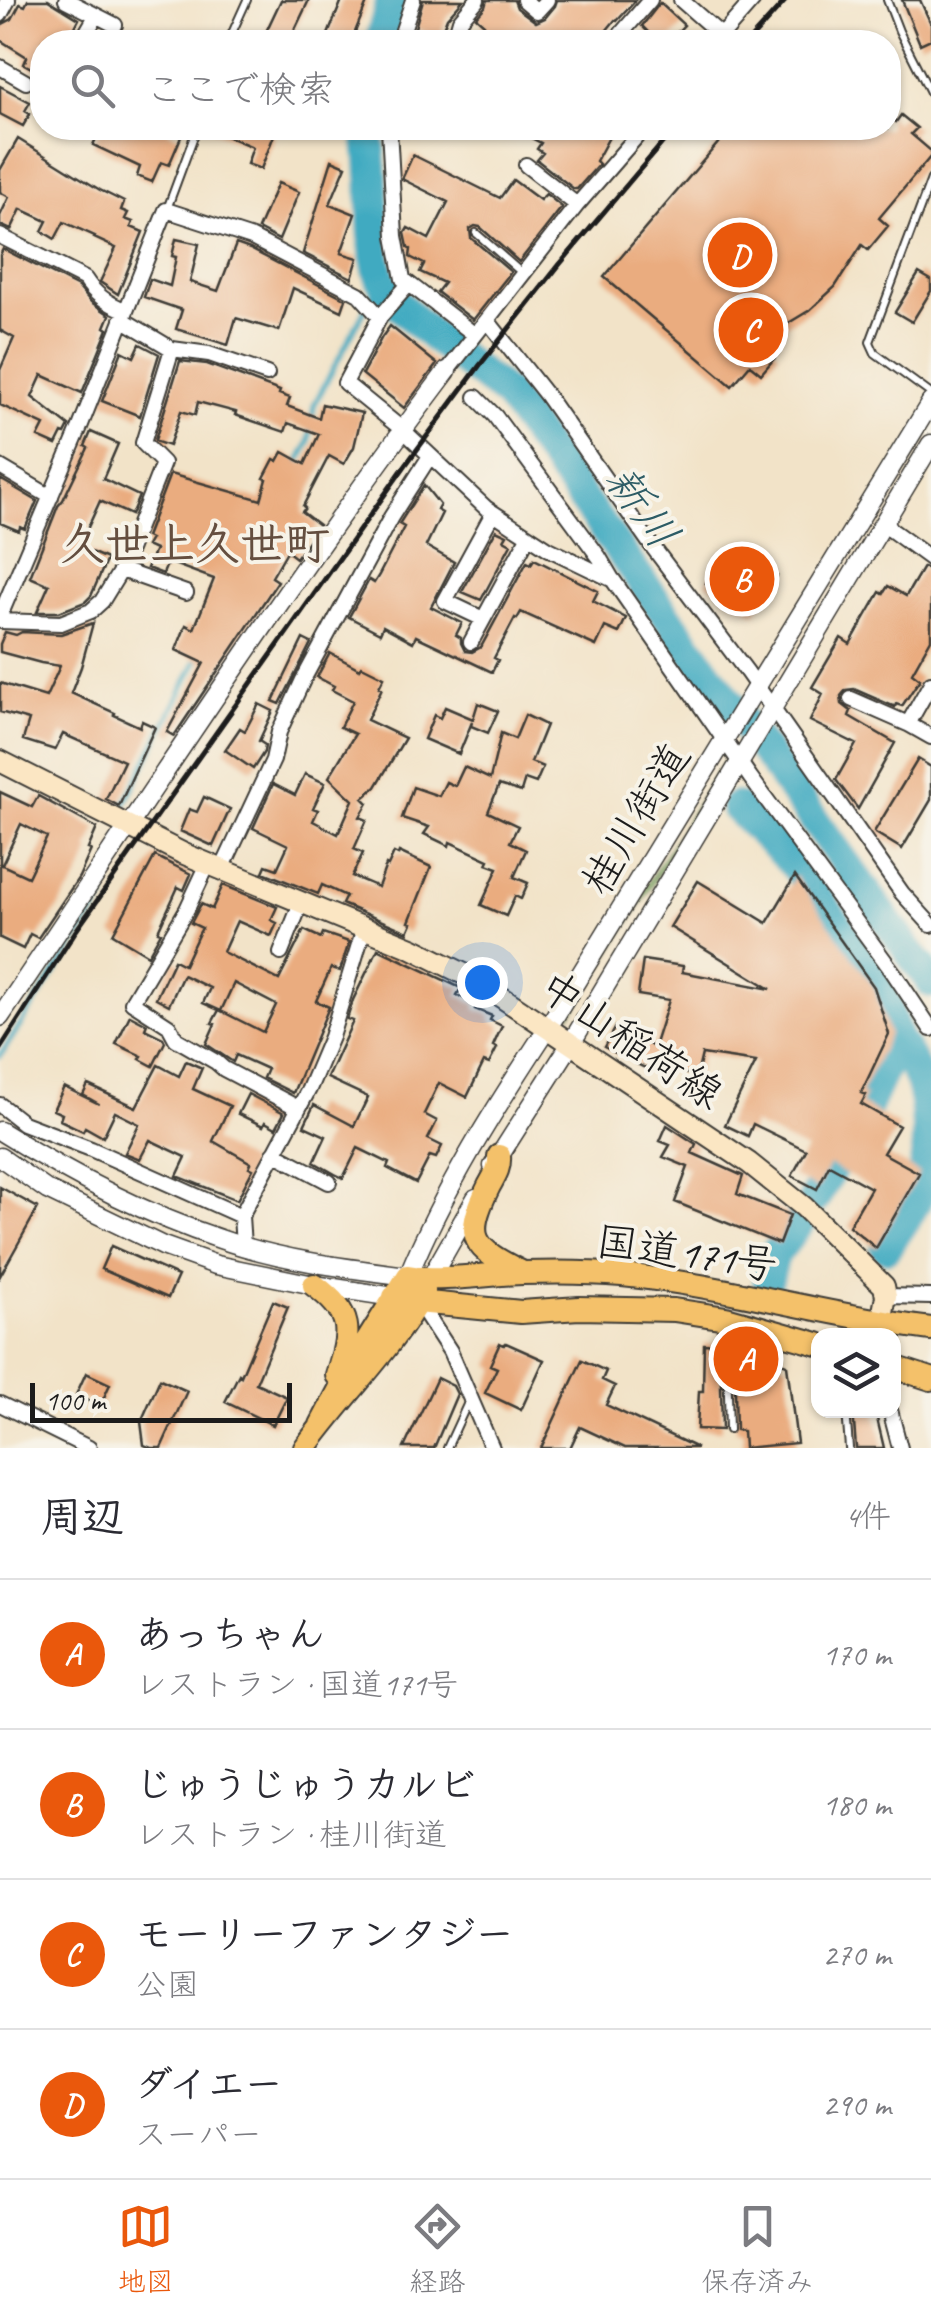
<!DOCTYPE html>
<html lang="ja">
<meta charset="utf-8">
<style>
body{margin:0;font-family:Caveat,"Klee One",sans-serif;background:#f7f7f7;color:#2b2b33}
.controls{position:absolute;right:30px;bottom:30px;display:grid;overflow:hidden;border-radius:20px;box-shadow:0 2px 8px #0004}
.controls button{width:90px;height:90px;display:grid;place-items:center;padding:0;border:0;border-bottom:2px solid #e1e1e2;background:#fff;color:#2b2b33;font:50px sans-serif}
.scale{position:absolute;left:30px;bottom:25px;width:262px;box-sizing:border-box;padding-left:10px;border:5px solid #1c1c1c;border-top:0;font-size:28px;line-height:35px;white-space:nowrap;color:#1c1c1c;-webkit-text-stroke:8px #f7f3e8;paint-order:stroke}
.you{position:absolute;left:482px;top:982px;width:35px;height:35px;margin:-25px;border:8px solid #fff;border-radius:50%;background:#1a73e8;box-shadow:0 0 0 15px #1a73e833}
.badge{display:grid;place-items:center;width:65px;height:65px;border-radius:50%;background:#ea580c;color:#fff;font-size:32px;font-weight:700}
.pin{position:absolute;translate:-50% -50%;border:5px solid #fff;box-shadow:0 2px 10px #0006}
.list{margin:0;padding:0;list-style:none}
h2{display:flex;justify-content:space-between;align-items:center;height:130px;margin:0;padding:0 40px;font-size:42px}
h2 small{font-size:32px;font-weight:400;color:#7c7c81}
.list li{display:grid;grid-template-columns:65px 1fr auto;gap:30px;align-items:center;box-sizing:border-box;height:150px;padding:0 40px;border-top:2px solid #e1e1e2}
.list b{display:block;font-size:38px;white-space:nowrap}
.list p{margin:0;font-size:32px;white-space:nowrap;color:#7c7c81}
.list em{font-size:32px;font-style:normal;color:#7c7c81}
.icon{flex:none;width:55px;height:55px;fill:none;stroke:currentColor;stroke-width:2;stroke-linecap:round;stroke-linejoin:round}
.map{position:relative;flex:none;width:931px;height:1448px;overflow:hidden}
.search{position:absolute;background:#fff;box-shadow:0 2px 8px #0004;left:30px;right:30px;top:30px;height:110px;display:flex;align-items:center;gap:25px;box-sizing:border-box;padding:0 35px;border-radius:40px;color:#7c7c81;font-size:38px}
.sheet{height:730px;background:#fff}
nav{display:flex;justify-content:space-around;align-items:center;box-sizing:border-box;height:140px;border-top:2px solid #e1e1e2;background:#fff;font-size:28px;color:#7c7c81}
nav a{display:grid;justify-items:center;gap:5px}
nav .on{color:#ea580c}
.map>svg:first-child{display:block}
.grass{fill:url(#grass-dots);stroke:#5a724a;stroke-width:2.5}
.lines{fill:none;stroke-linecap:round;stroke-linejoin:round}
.stream{stroke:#41aac1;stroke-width:5}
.river{stroke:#41aac1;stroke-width:32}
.building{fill:#eaac7f;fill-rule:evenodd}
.service-casing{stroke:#3c3a36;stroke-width:10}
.minor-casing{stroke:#3c3a36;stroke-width:18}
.tertiary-casing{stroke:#3c3a36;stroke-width:21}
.secondary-casing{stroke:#3c3a36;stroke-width:24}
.trunk-casing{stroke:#3c3a36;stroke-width:26}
.service{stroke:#fff;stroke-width:6}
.minor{stroke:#fff;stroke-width:14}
.tertiary{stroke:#fff;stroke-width:18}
.secondary{stroke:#fbe6c3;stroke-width:20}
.trunk{stroke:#f4c16a;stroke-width:22}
.rail{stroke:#1c1c1c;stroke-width:5}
.labels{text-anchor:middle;stroke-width:8;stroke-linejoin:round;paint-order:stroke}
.street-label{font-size:42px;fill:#1c1c1c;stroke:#f7f3e8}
.water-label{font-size:45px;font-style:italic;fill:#2d5c66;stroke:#f7f3e8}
.neighbourhood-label{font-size:45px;font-weight:bold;fill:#644e3f;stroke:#f7f3e8}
</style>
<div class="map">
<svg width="931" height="1448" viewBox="0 0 931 1448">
<defs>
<pattern id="grass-dots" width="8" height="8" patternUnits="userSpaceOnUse" patternTransform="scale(2.5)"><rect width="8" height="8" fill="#98c877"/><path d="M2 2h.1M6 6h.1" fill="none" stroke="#82ab66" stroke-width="1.8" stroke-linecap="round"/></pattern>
</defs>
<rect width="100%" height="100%" fill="#f7f3e8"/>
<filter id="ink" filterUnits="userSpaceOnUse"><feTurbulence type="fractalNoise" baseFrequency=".01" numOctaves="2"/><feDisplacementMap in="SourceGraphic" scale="20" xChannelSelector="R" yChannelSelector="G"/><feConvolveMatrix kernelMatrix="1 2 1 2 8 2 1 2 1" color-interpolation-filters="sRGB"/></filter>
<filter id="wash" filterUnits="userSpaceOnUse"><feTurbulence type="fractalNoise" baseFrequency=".0048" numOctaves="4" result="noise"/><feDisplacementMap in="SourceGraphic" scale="40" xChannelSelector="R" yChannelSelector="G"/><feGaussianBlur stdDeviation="2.25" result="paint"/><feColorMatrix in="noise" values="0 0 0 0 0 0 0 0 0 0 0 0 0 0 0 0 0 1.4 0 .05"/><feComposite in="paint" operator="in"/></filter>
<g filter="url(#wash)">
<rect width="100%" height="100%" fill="#f2e3c8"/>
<path class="grass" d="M 724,761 L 728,764 L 571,1014 L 569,1014 L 568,1010 Z"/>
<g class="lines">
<path class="stream" d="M 297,466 L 309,443 L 314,405 L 381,279
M 121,812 L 200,654
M 0,1056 L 105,897"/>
<path class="river" d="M 380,42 L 392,0
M 368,128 C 369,145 372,163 372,181 C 374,210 371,255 382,281 C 396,313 477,370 507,395 L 931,982
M 736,807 L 796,866 L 881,987 L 897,1039 L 864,1111 L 814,1199
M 886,1247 C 896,1232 909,1217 916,1200 C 930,1167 931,1106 917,1074 C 912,1062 904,1050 897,1039
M 768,1278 L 774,1255 L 802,1219"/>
</g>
<g id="blocks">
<path class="building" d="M 28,0 L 48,0 L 79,19 L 69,39 L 66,37 L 63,42 L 42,42 L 42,67 L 38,65 L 35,70 L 24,64 L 27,57 L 0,40 L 1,25 L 12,19 L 20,4 L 25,6 Z
M 281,0 L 309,0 L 289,42 L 266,42 L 268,38 L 264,36 Z
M 342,0 L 368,0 L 351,42 L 325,42 Z
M 423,0 L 463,0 L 447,18 L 439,38 L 415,28 Z
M 487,0 L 514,0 L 517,8 L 536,22 L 545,18 L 555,6 L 557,0 L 636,0 L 617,21 L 615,20 L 597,42 L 494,42 L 480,30 L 484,24 L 476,17 L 485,7 Z
M 902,0 L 920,0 L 931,24 L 931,39 L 920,44 Z
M 660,3 L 684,25 L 668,42 L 639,42 L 648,32 L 642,26 Z
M 0,86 L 30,102 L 25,111 L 30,114 L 23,126 L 0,114 Z
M 901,115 L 917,128 L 911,134 L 931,151 L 931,156 L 879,218 L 888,226 L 868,250 L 862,245 L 835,287 L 810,310 L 782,327 L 768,344 L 779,353 L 761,374 L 750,365 L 732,386 L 604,277 L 731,128 L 888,128 L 888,116 L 896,122 Z
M 101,128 L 160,128 L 181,137 L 169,165 L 161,162 L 152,182 L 137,176 L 140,167 L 93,145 Z
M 207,128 L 272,128 L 270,134 L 274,135 L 261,169 L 247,164 L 253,147 Z
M 511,128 L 614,128 L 596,161 L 599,164 L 577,189 L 574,189 L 537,160 L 543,153 L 537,149 L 541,143 Z
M 18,139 L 100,190 L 124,202 L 121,210 L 128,213 L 125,219 L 133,222 L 131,227 L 143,232 L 118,294 L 100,282 L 116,248 L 94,238 L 95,236 L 64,222 L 55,239 L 42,231 L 47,221 L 21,209 L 11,230 L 0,225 L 0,216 L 9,197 L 0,192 L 0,170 Z
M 413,155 L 500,198 L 513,180 L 540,200 L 546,194 L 562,207 L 519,262 L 480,227 L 475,226 L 470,229 L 471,238 L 511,272 L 473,320 L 437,292 L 444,283 L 420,272 L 424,264 L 410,257 L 411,249 L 408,247 L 405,233 L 408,228 L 429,239 L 448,202 L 402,179 Z
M 332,160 L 346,166 L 330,204 L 355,214 L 341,253 L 358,258 L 352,278 L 303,253 Z
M 278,183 L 299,192 L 279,240 L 258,229 Z
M 176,239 L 199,244 L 190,282 L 218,291 L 236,244 L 250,249 L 346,299 L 342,311 L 293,288 L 279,331 L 236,318 L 228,345 L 176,329 L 182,310 L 144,297 L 150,279 L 170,286 L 176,257 L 172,256 Z
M 3,249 L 78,287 L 91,302 L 110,315 L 105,327 L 108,329 L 82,393 L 42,375 L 32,397 L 69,426 L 65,434 L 62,433 L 56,445 L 38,437 L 44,425 L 0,405 L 0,370 L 14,338 L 0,330 L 0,255 Z
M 919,273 L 931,280 L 931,291 L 912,322 L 895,312 Z
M 390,326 L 437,364 L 404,408 L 362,374 L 382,337 Z
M 140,344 L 159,354 L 140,416 L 102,401 L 122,351 L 134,357 Z
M 180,361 L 207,364 L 280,391 L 279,394 L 290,398 L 287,406 L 319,418 L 322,404 L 362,413 L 354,447 L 344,464 L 329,456 L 303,506 L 305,508 L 302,512 L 319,525 L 296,558 L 287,551 L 272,577 L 278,581 L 174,736 L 167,732 L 204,663 L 176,650 L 186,625 L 194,629 L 214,579 L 168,562 L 163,574 L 147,568 L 155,550 L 146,546 L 150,539 L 146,537 L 170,474 L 261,500 L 267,479 L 264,478 L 274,459 L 278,461 L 283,452 L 305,464 L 319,434 L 288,423 L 285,432 L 235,415 L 236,412 L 198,402 L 195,415 L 181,411 L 169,446 L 157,442 L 155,440 Z
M 91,432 L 118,444 L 103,479 L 139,496 L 131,515 L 100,501 L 79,547 L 107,559 L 91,596 L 85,602 L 59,612 L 37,612 L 49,585 L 30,577 L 58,506 L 63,500 L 88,448 L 85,446 Z
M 0,479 L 37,501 L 25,529 L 20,527 L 19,531 L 0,523 Z
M 424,485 L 440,505 L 437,510 L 442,513 L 426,546 L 454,562 L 431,607 L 462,623 L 456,635 L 461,638 L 461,643 L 465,651 L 472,652 L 481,647 L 527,562 L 531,564 L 534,559 L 598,591 L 593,601 L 626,618 L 619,633 L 605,627 L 596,646 L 521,612 L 517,619 L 515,618 L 494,658 L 498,660 L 492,672 L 416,636 L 413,642 L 383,626 L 380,633 L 349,617 L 369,580 L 374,583 L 379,575 L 404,527 L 399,524 Z
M 496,530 L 507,535 L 504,540 L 511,544 L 481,600 L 462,592 Z
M 742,547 L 769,564 L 766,569 L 777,576 L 755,613 L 706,583 L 724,553 L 730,557 L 734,551 L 738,553 Z
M 923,567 L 931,570 L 931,639 L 912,673 L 920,679 L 902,706 L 896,704 L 895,707 L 854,689 L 846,690 L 841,696 L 842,704 L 851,711 L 849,716 L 895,743 L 858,809 L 836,780 L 856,744 L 810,721 L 823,694 L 812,687 L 841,638 L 850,644 L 880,592 L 883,594 L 888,586 L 906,596 Z
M 93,623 L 81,667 L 71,693 L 115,713 L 114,715 L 140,727 L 142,721 L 155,727 L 119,806 L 106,799 L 124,761 L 63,734 L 55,750 L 23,740 L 29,720 L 0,712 L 0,683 L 46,697 L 60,666 L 41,663 L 0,652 L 0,644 L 5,632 L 16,635 L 22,632 L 61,634 Z
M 303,639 L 311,643 L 280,704 L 273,701 Z
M 330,653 L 360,669 L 362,666 L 384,677 L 379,687 L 382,688 L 367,720 L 405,738 L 376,787 L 363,798 L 368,803 L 360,817 L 367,820 L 354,849 L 363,853 L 352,876 L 378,887 L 386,865 L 388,866 L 394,853 L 398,855 L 399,852 L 431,867 L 409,922 L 412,923 L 408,932 L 342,904 L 346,896 L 322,885 L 318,894 L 263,872 L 266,865 L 277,869 L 288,845 L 253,828 L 273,784 L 295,795 L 305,774 L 325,783 L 313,808 L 318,810 L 313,821 L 338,834 L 353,800 L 329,777 L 355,734 L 340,727 L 353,701 L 332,690 L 334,686 L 317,677 Z
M 478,703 L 498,711 L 488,733 L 471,726 L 472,722 L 459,754 L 424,739 L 434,715 L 440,718 L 445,707 L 473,719 Z
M 259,704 L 273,711 L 259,741 L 265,745 L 264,752 L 253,769 L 225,750 L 240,728 L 245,731 Z
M 525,715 L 546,725 L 531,762 L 543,767 L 536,783 L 525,779 L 521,792 L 499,785 L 488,812 L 518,826 L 510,842 L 526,850 L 514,877 L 528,883 L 521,899 L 515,896 L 506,916 L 481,905 L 498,868 L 487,864 L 489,860 L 450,842 L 449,846 L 424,834 L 429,827 L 402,818 L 413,787 L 439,796 L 446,782 L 455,786 L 464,767 L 490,779 L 501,733 L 515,739 Z
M 918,759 L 931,767 L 931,800 L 902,849 L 874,832 Z
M 0,792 L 32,807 L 38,796 L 97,828 L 88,849 L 91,850 L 79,877 L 38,938 L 30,934 L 23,949 L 0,938 ZM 21,824 L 47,837 L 28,877 L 2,865 Z
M 204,797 L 230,809 L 213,846 L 180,831 L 189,809 L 197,812 Z
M 155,856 L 191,874 L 184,890 L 178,887 L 158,931 L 161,932 L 148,955 L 113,934 Z
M 795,876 L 874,987 L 889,1034 L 861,1093 L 866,1095 L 861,1104 L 899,1126 L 883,1153 L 919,1173 L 876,1248 L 849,1226 L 871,1188 L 829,1165 L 817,1189 L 792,1176 L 806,1150 L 753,1124 L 748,1136 L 725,1125 L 756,1062 L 702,1054 L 697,1075 L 643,1067 L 604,1047 L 615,1027 L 654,1047 L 669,1000 L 638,995 L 643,960 L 683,966 L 682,972 L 771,989 L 670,927 L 698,881 L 767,923 Z
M 223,885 L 277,907 L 271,920 L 277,923 L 271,936 L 237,921 L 223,952 L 279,980 L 304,930 L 321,938 L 323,933 L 349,942 L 340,971 L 331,968 L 316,1001 L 329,1007 L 293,1093 L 263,1078 L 267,1069 L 236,1055 L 233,1062 L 206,1044 L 215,1024 L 212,1023 L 219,1010 L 203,1003 L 210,988 L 183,975 L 169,1005 L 156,998 L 174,960 L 184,965 L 198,935 L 202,928 L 191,923 L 201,904 L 212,909 ZM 234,983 L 276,1005 L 263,1032 L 221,1011 Z
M 378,949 L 461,988 L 457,995 L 477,1005 L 475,1009 L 492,1016 L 490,1020 L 502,1026 L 493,1046 L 497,1048 L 489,1064 L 484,1062 L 467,1097 L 439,1083 L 424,1114 L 437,1121 L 428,1139 L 442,1146 L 436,1158 L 430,1156 L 416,1183 L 387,1168 L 389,1163 L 358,1148 L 343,1178 L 335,1174 L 314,1162 L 326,1136 L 304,1126 L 314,1105 L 354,1126 L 368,1097 L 327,1078 L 353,1021 L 347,1019 L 353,1000 Z
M 130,1015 L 147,1024 L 145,1029 L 163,1038 L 165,1042 L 153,1066 L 140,1059 L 142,1056 L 116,1044 Z
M 186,1061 L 202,1068 L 193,1089 L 230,1106 L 213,1141 L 251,1163 L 249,1167 L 253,1169 L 237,1200 L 177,1176 L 186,1157 L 150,1140 L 140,1159 L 125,1153 L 139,1124 L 115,1112 L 103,1137 L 85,1127 L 83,1131 L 60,1120 L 62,1114 L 53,1110 L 64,1087 L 99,1104 L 83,1095 L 88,1085 L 136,1107 L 158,1065 L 179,1076 Z
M 248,1094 L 284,1113 L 276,1128 L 265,1122 L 263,1126 L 238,1114 Z
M 667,1125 L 696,1144 L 692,1153 L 743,1176 L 737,1194 L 790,1215 L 779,1244 L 675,1202 L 688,1167 L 663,1157 L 670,1145 L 660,1141 Z
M 0,1187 L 38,1208 L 0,1276 Z
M 111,1246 L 178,1276 L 168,1298 L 101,1269 Z
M 273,1301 L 288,1307 L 256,1383 L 287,1397 L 273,1425 L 225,1402 L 239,1374 L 241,1376 Z
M 500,1343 L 504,1345 L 506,1343 L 544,1360 L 521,1410 L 485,1393 L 497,1368 L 490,1365 Z
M 704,1344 L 720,1345 L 722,1430 L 697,1429 L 699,1391 L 703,1391 Z
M 749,1351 L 749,1355 L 759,1354 L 787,1365 L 797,1443 L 744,1448 L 743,1431 L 736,1430 L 734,1352 Z
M 582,1360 L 606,1371 L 602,1380 L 615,1386 L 606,1405 L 697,1448 L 625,1448 L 580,1427 L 570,1448 L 541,1448 Z
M 86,1373 L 110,1384 L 100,1406 L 76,1395 Z
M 437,1378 L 453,1386 L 457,1394 L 434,1448 L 404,1448 Z
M 160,1379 L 187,1391 L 161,1448 L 151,1448 L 144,1445 L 141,1422 Z
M 853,1410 L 875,1410 L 884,1448 L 856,1448 Z"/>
</g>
</g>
<g filter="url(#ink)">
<use href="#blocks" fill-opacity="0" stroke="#3c3a36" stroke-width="2.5"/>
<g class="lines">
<defs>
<path id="service" d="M 887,0 L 899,31 L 931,94
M 228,42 L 247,0
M 931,179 L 870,342 L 875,353 L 931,394
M 167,209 L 197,128
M 476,233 L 523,274
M 726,1321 L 729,1430
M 846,1410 L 849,1448
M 447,1448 L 470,1398"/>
<path id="minor" d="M 66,0 L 115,25
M 524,0 L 537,11 L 547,0
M 681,0 L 722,36
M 0,15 L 8,0
M 81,42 L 96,16
M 399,42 L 413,0
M 457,42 L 454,41 L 460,20 L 477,0
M 614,42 L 650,0
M 716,42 L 753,0
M 0,67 L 26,82
M 389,128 L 395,236 L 403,279 L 475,335
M 526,165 L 577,205
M 0,236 L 85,279 C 95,295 108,304 125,310
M 409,284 L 380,317 L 345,383 L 403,430 L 486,508 L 549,549 L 613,580 L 750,777 L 893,972 L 931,1029
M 122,319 L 172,349 L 209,354 L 267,374
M 487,320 L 547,396 L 649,542 L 747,672 L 902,893 L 931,925
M 447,371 L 577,205 L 644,128
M 476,397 L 495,416 L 599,557 L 612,579
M 0,467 L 51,497
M 883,524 L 931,559
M 121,570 L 186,593
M 0,616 L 80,427 L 166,210 L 252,238 L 359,294 L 380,317
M 483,619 L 445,601 L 493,513
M 0,621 L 61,623 L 91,611 L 102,601 L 121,570 L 163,463 L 143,443 L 172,349
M 471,642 L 528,537
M 931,683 L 908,724 L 931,737
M 851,699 L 908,724
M 208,864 L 187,909 L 132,1002 L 169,1026 L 176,1039 L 216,1062 L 224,1069 L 298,1108
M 222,869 L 273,760 L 279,732 L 303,680 L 391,517 L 430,456
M 281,953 L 301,903
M 0,1105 L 23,1123 L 91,1149 L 241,1216 L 309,1089 L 331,1037 L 364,928
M 274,1153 L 329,1182
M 241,1216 L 243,1246
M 886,1296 L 931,1297
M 418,1302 L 450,1351 L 492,1448
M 0,1404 L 89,1448
M 890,1410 L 900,1448"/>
<path id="tertiary" d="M 0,1017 C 147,800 289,580 447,371
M 0,1131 C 70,1175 142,1213 220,1239 C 280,1260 345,1268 408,1276 C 444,1188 495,1108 547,1029 L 931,402
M 0,1157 L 47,1190 L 163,1246 L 216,1265 L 314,1285 L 394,1297
M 493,1166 L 570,1045 L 931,444
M 430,1279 L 476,1198"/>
<path id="secondary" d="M 0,761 L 182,853 L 412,948 L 476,980 L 749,1163 L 804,1207 L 884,1286 L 886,1296 L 881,1323"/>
<path id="trunk" d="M 499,1156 C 500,1168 495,1175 489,1186 C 463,1238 473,1248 521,1272
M 314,1285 C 354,1314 351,1331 337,1375
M 394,1297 L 418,1302 L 521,1312 L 579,1308 L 674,1310 L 726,1318 L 818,1344
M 894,1367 L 931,1379
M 321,1425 L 353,1364 L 408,1276 C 446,1282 484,1274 522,1273 C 555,1272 589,1272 622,1275 C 726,1285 827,1316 931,1329
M 305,1448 C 343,1395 392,1349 424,1291"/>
</defs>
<use href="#service" class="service-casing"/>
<use href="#minor" class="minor-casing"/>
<use href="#tertiary" class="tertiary-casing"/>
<use href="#secondary" class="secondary-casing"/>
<use href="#trunk" class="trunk-casing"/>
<use href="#service" class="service"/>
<use href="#minor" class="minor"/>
<use href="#tertiary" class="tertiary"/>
<use href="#secondary" class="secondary"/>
<use href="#trunk" class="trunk"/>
<path class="rail" d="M 748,42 L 786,0
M 0,1049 L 75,932 L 407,463 L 480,365 L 560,264 L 675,128"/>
</g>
</g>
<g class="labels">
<g class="street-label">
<text transform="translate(635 818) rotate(-59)" y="15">桂川街道</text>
<text transform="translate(632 1039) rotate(34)" y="15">中山稲荷線</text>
<text transform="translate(687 1252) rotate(8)" y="15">国道171号</text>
</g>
<g class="water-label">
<text transform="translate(643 506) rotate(54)" y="16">新川</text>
</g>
<g class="neighbourhood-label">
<text x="195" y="559">久世上久世町</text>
</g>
</g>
</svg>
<div class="controls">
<button><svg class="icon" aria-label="layers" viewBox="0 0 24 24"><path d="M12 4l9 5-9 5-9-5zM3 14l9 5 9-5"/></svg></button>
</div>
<div class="scale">100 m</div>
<div class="you"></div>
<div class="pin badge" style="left:746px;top:1359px">A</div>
<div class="pin badge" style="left:742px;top:579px">B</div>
<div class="pin badge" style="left:751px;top:330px">C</div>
<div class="pin badge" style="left:740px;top:255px">D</div>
<div class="search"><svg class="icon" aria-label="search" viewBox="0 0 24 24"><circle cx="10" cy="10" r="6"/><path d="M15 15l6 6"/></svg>ここで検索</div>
</div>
<section class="sheet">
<h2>周辺<small>4件</small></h2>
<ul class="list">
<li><span class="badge">A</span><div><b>あっちゃん</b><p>レストラン · 国道171号</p></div><em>170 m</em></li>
<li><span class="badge">B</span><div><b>じゅうじゅうカルビ</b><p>レストラン · 桂川街道</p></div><em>180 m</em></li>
<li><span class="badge">C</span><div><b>モーリーファンタジー</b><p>公園</p></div><em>270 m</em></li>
<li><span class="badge">D</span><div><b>ダイエー</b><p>スーパー</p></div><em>290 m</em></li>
</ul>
</section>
<nav>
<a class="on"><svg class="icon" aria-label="map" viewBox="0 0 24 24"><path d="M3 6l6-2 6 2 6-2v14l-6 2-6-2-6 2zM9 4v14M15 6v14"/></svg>地図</a>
<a><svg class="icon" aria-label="directions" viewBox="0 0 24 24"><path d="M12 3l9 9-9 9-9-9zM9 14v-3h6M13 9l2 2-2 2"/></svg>経路</a>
<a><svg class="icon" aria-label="saved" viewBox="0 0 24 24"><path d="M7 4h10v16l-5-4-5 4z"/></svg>保存済み</a>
</nav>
